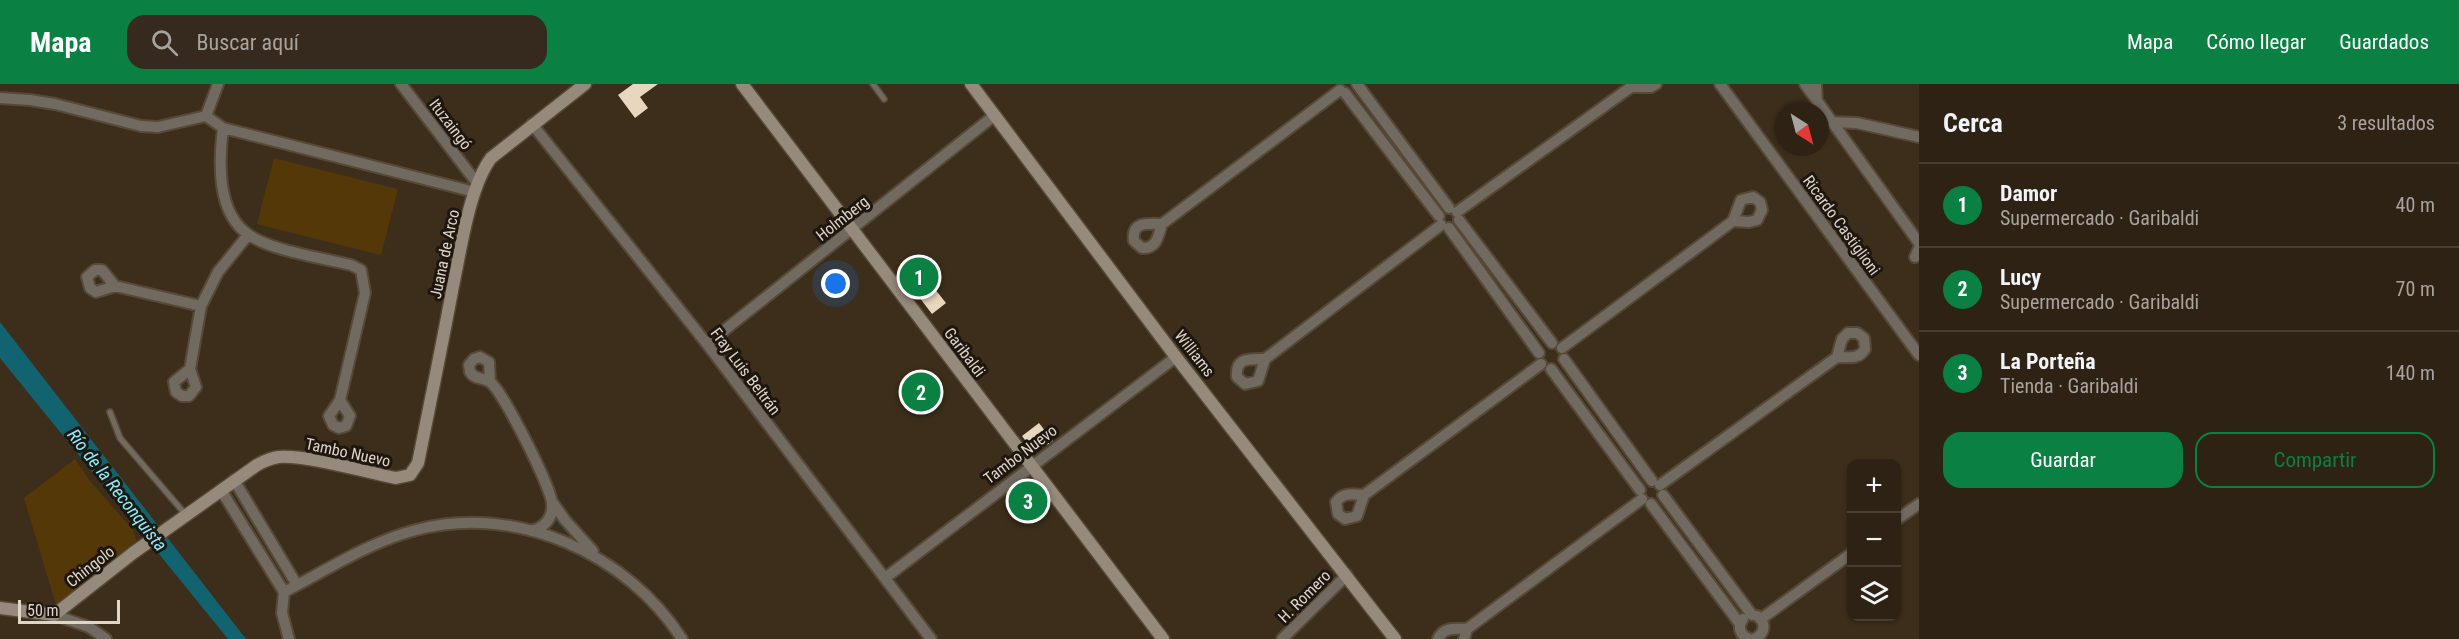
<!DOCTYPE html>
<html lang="es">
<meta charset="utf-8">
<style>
body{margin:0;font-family:"Roboto Condensed",sans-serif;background:#352a1d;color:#f1f3f6}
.controls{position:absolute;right:18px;bottom:18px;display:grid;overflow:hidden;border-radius:12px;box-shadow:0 2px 4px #0004}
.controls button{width:54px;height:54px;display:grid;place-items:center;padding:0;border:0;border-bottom:2px solid #483f34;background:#2d2214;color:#f1f3f6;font:30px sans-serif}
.compass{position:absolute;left:1775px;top:18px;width:54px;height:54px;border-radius:50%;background:#2d2214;box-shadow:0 2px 4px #0004;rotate:144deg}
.scale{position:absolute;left:18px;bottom:15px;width:102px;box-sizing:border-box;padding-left:6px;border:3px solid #dfd6ca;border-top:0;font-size:16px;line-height:21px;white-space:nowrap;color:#dfd6ca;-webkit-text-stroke:4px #1e170f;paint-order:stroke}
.you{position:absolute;left:836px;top:200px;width:21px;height:21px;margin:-15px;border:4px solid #fff;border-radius:50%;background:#1a73e8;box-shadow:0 0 0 9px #1a73e833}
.badge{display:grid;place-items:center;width:39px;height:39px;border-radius:50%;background:#0b8043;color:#fff;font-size:20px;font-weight:700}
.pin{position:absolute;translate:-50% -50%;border:3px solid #fff;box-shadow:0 2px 6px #0006}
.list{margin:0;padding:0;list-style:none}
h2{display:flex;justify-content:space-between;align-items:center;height:78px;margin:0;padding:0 24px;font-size:26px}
h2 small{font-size:20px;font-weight:400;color:#a7a4a0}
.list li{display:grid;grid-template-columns:39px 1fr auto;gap:18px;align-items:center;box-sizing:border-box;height:84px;padding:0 24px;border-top:2px solid #483f34}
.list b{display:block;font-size:22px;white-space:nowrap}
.list p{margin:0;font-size:20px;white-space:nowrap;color:#a7a4a0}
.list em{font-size:20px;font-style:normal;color:#a7a4a0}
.actions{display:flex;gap:12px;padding:18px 24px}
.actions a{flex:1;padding:14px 0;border:2px solid #0b8043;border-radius:18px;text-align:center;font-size:21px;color:#0b8043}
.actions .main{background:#0b8043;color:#fff}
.icon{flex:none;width:33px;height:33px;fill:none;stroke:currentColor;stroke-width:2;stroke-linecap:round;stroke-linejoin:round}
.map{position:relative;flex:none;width:1919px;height:555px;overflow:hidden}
header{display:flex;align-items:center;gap:36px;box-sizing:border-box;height:84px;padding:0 30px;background:#0b8043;color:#fff}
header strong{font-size:28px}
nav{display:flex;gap:33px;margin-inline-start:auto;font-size:21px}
.search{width:420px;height:54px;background:#352a1d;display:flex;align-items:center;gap:15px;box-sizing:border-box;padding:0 21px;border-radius:18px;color:#a7a4a0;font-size:22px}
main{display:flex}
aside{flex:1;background:#2d2214}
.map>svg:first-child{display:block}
.green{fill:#553807}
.water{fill:#116370}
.building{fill:#e9d6be}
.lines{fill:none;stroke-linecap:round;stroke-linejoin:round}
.lane-casing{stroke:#564936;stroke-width:8}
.street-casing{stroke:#564936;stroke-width:14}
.secondary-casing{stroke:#564936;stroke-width:15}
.lane{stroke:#716a60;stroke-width:5}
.street{stroke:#716a60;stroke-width:10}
.secondary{stroke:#958a7b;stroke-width:12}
.labels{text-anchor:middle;stroke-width:6;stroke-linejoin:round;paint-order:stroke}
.street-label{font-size:16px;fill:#dfd6ca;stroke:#1e170f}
.water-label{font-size:18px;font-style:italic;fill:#8decff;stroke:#1e170f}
</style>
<header>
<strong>Mapa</strong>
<div class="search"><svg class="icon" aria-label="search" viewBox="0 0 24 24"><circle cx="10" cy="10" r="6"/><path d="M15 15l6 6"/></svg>Buscar aquí</div>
<nav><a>Mapa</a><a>Cómo llegar</a><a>Guardados</a></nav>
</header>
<main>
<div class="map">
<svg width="1919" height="555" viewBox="0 0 1919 555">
<rect width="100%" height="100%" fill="#3c2e1a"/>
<path class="green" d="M 274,74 L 398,105 L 381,171 L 257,140 Z
M 75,375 L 90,397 L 133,446 L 137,457 L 56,521 L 24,414 Z"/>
<path class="water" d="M 0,238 L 246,555 L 228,555 L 0,274 Z"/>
<path class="building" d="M 633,0 L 658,0 L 640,13 L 648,24 L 635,34 L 618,11 Z
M 924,181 L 932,191 L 927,195 L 946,219 L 932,230 L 906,196 Z
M 934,291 L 942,302 L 909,326 L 901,315 Z
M 1039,339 L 1053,357 L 1042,364 L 1031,364 L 1022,352 Z
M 1032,407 L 1039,417 L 1024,427 L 1017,418 Z"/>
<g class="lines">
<defs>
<path id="lane" d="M 873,0 L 884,15
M 110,328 L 120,354 L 186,431"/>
<path id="street" d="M 401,0 L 477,99
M 1357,0 L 1449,124
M 1720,0 L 1919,271
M 1805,0 L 1919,159
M 1816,0 L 1817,18
M 1345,9 L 1439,132
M 0,14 L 30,16 L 55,20 L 141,42 L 158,43 L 206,32 L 218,0
M 206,32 L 223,44 L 475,108
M 1831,38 L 1857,39 L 1919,53
M 532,40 L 707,260 L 931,555
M 223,44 C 219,77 216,129 249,151 C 273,167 322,174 351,181 L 361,186 L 365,209 L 340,316 L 329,332 L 333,341 L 339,344 L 346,342 L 350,332 L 340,316
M 1457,128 L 1631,3 L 1651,3 L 1656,0
M 1459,136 L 1552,259
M 1162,140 C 1158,152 1157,165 1142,164 L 1134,157 C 1131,138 1147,139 1162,140 L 1340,6
M 1449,144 L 1539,269
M 1915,173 L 1919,164
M 115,202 L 102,186 L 95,186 L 87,193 L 90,204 L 96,208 L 115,202 L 201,222
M 707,260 L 995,31
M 1562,264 L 1733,137 L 1741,116 L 1753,113 L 1760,118 L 1762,126 L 1757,136 L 1749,138 L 1733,137
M 1265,275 C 1250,275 1235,273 1237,293 L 1245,300 L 1258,297 L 1265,275 L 1441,141
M 1564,275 L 1652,397
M 190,285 L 174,298 L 176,308 L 182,312 L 189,312 L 196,303 L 190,285 L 201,222 L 218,188 L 248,151
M 1551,285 L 1640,406
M 490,298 L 489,278 L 480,273 L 474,275 L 469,281 L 470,288 C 475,296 483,293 490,298 C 503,307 552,405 552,420 C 553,435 544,443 532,447
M 234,396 L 297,501
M 1660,401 L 1837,273 L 1842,255 L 1848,249 L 1857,249 L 1864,254 L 1865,265 C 1859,276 1848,273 1837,273
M 221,406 L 284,508 L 282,529 L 289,555
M 1364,411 C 1353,410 1343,408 1336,418 L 1338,430 L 1345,435 L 1357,432 L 1364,411 L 1541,280
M 1663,411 L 1752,531
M 553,419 L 565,436 L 593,467
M 1651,420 L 1740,540
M 1896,436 L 1919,420
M 885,494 L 1176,273
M 284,508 C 327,486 369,458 416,446 C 516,419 628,470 682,555
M 54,531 L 89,543 L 106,555
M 1743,535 C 1737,543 1740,552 1750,555
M 1761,535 L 1852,469
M 1282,555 L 1347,491
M 1438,555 C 1444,542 1455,545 1467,545
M 1464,555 L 1467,545 L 1642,415
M 1754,555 C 1765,550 1767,539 1757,532"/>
<path id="secondary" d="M 742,0 L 1163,555
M 971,0 L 1176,273 L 1395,555
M 0,524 L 54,531 L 133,469 L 257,381 C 264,377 271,374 279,373 C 308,371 365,388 396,394 L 410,391 L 418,379 C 430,320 442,261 453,202 C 461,165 469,104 491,74 L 585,0"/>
</defs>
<use href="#lane" class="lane-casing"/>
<use href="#street" class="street-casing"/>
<use href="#secondary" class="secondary-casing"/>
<use href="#lane" class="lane"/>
<use href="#street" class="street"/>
<use href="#secondary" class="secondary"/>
</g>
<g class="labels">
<g class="street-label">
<text transform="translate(451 40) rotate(53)" y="6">Ituzaingó</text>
<text transform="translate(842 134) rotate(-38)" y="6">Holmberg</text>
<text transform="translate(1842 141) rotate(54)" y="6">Ricardo Castiglioni</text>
<text transform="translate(444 170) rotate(-78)" y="6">Juana de Arco</text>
<text transform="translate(965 268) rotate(53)" y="6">Garibaldi</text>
<text transform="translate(1195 269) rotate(52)" y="6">Williams</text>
<text transform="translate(746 287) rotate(53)" y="6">Fray Luis Beltrán</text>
<text transform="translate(348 368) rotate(12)" y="6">Tambo Nuevo</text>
<text transform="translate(1020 370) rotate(-37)" y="6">Tambo Nuevo</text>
<text transform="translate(90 482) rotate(-38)" y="6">Chingolo</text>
<text transform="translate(1304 512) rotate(-45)" y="6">H. Romero</text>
</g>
<g class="water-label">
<text transform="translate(117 406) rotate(52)" y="6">Río de la Reconquista</text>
</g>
</g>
</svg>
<div class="controls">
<button>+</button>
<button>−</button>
<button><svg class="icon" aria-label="layers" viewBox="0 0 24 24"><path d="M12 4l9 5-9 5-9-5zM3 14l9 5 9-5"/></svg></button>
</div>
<svg class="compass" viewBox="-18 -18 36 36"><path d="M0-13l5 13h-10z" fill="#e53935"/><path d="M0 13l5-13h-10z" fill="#a7a4a0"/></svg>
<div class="scale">50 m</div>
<div class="you"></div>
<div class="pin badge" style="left:919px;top:193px">1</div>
<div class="pin badge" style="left:921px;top:308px">2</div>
<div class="pin badge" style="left:1028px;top:417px">3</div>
</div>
<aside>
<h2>Cerca<small>3 resultados</small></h2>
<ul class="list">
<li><span class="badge">1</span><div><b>Damor</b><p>Supermercado · Garibaldi</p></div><em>40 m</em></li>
<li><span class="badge">2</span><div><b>Lucy</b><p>Supermercado · Garibaldi</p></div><em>70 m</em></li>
<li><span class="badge">3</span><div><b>La Porteña</b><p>Tienda · Garibaldi</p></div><em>140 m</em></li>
</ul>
<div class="actions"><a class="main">Guardar</a><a>Compartir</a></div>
</aside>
</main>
